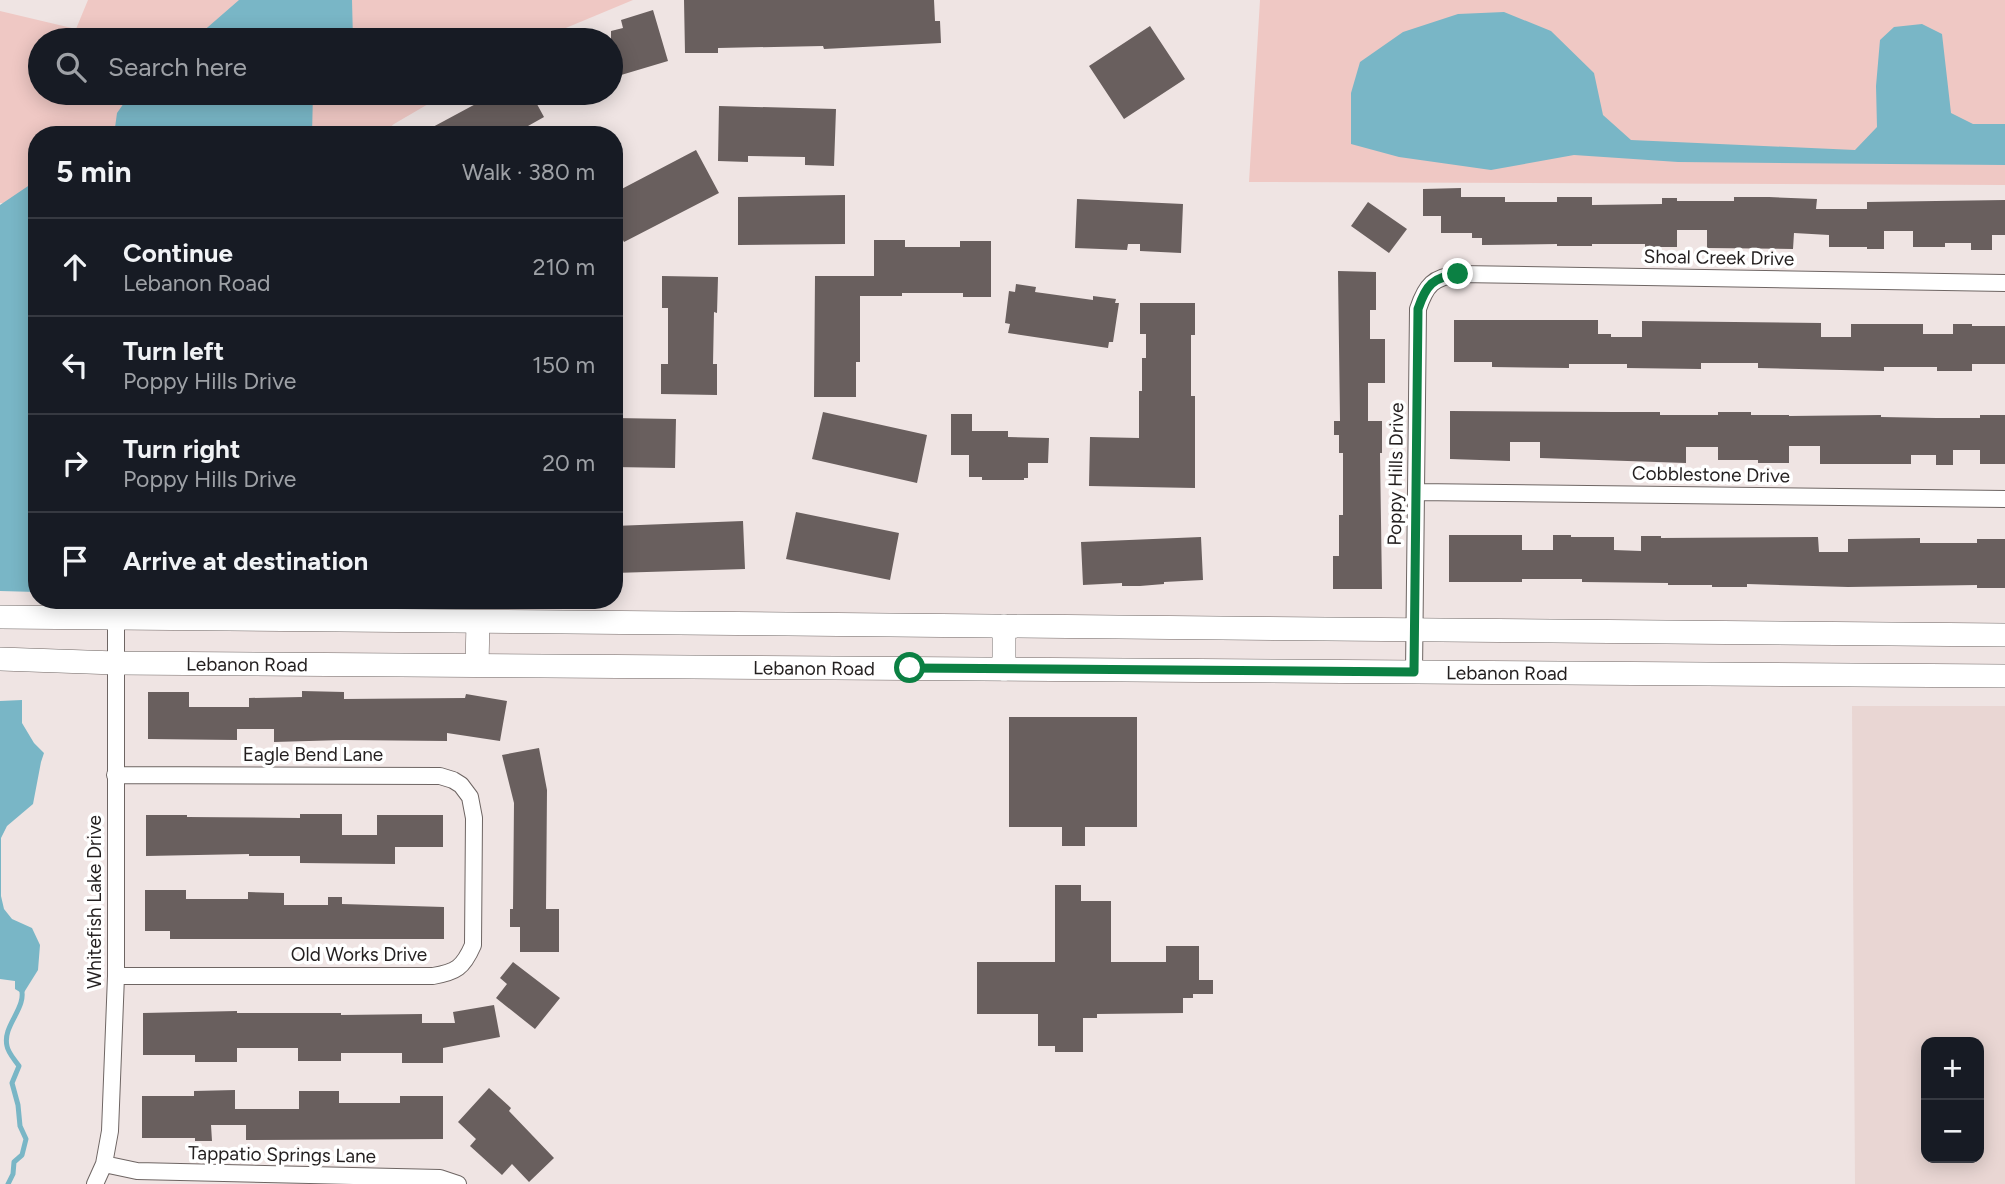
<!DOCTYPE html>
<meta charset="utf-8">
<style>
body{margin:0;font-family:Figtree,sans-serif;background:#20242c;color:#f1f3f6}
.controls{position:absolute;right:21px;bottom:21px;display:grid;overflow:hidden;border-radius:14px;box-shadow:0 4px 18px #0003}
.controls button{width:63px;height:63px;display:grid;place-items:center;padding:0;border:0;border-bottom:2px solid #363941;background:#171b24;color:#f1f3f6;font:35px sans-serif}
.stop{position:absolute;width:21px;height:21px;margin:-16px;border:5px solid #0b8043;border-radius:50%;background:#fff}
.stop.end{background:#0b8043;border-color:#fff;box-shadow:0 2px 7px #0008}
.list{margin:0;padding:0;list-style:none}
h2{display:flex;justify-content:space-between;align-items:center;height:91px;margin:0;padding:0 28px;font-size:30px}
h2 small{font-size:23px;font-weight:400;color:#9ea1a6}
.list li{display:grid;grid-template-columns:46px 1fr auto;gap:21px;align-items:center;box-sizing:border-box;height:98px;padding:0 28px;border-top:2px solid #363941}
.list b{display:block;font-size:26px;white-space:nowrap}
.list p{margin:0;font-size:23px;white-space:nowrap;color:#9ea1a6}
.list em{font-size:23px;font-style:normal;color:#9ea1a6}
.icon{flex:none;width:38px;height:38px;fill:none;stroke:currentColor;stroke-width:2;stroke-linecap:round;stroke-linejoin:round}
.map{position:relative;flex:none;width:2005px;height:1184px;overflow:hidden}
.search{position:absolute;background:#171b24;box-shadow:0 4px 18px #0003;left:28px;top:28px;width:595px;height:77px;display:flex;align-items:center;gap:18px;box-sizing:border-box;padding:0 24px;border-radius:38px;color:#9ea1a6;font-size:26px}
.panel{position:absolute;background:#171b24;box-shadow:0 4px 18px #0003;left:28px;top:126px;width:595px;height:483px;border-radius:28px}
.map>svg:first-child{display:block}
.built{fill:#e9d6d3;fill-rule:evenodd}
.green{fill:#efc8c4}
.water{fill:#79b6c6}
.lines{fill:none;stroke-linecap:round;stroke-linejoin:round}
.stream{stroke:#79b6c6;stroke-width:5}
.building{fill:#695f5e}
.minor-casing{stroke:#6e6563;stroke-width:18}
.secondary-casing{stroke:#6e6563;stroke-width:24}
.minor{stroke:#fff;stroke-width:16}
.secondary{stroke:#fff;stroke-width:23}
.route{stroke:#0b8043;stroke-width:9}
.labels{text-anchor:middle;stroke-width:7;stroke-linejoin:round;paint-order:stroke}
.street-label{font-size:19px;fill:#231f1f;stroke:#fff}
</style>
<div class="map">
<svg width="2005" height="1184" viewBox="0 0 2005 1184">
<rect width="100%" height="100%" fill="#efe4e3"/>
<path class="built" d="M 1852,706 L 2005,706 L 2005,1184 L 1855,1184 ZM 1926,1042 L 1979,1042 L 1979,1158 L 1926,1158 Z"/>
<path class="green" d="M 88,0 L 633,0 L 537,40 L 40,40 L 40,93 L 447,93 L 394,124 L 381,135 L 37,135 L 37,204 L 0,203 L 0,11 L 76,29 Z
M 1260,0 L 2005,0 L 2005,185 L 1249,182 Z"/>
<path class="water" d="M 239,0 L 352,0 L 353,40 L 193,40 Z
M 1504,12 L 1551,31 L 1594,73 L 1603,115 L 1631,140 L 1855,150 L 1877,127 L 1876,86 L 1880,40 L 1894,27 L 1922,24 L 1942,34 L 1951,113 L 1973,124 L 2005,124 L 2005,165 L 1678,162 L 1574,155 L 1491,170 L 1399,157 L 1351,144 L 1351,93 L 1360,62 L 1403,32 L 1458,14 Z
M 131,93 L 313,93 L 312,135 L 114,135 L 117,113 Z
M 37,180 L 37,592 L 0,591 L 0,205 Z
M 22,700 L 22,723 L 34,743 L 44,753 L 41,762 L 33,804 L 7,826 L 1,838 L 1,896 L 4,909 L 12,919 L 32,928 L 40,945 L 38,970 L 23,994 L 15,989 L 15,981 L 0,979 L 0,701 Z"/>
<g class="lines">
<path class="stream" d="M 8,1184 L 13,1174 L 14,1162 L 22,1155 L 26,1139 L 20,1126 L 18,1105 L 12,1083 L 19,1066 C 15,1060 8,1053 7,1046 C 2,1025 28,1008 21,987"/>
</g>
<path class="building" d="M 684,0 L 934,0 L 935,21 L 940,21 L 941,43 L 824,49 L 823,46 L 718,48 L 718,53 L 685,53 Z
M 653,10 L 668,61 L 611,78 L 611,31 L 623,28 L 621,20 Z
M 1150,26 L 1185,79 L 1124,119 L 1089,66 Z
M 496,93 L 523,93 L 526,98 L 532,95 L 544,117 L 512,135 L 418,135 Z
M 719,106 L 836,109 L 834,166 L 805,165 L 805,157 L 748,156 L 748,162 L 718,161 Z
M 696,150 L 719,193 L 624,242 L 614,223 L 614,193 Z
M 1461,188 L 1461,197 L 1505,197 L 1505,202 L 1557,202 L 1557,197 L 1592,197 L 1592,205 L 1662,204 L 1662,198 L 1677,198 L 1677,201 L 1734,201 L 1734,197 L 1769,197 L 1817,199 L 1816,209 L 1867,209 L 1867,202 L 2005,200 L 2005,235 L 1992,235 L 1992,250 L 1971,250 L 1971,243 L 1945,243 L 1945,247 L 1913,247 L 1913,231 L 1884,231 L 1884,249 L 1867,249 L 1867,247 L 1829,247 L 1829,235 L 1794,233 L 1793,249 L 1707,248 L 1707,230 L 1677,230 L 1677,247 L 1645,247 L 1645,244 L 1592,244 L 1592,246 L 1557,246 L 1557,244 L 1482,245 L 1482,238 L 1472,238 L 1472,233 L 1441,233 L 1441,216 L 1423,216 L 1423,189 Z
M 845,195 L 845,244 L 738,245 L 738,197 Z
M 1077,199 L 1183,204 L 1181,253 L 1140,251 L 1140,244 L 1128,244 L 1127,250 L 1075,248 Z
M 1368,202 L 1407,229 L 1389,253 L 1351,226 Z
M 874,240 L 905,240 L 905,247 L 960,247 L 960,241 L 991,241 L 991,297 L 963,297 L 963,293 L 902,293 L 902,296 L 860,296 L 860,362 L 856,362 L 856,397 L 814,397 L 815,276 L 874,276 Z
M 1338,271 L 1376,272 L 1376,310 L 1370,310 L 1370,339 L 1385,339 L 1385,383 L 1368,383 L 1368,421 L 1382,421 L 1382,453 L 1380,453 L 1382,589 L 1333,589 L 1333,556 L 1339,556 L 1339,515 L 1343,515 L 1343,453 L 1339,453 L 1339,435 L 1334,435 L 1334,421 L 1340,421 Z
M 662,276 L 718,277 L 717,313 L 714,312 L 713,364 L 717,364 L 717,395 L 661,394 L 661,364 L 668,364 L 668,308 L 662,308 Z
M 1016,284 L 1036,287 L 1035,292 L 1093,300 L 1093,296 L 1116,299 L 1115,303 L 1119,303 L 1113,342 L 1109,342 L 1108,348 L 1008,333 L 1010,324 L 1005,323 L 1009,291 L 1015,292 Z
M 1140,303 L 1195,303 L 1195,335 L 1191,335 L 1191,396 L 1195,396 L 1195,488 L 1089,486 L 1090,437 L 1139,438 L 1139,391 L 1142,391 L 1142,358 L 1146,358 L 1146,334 L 1140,334 Z
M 1454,320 L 1598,320 L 1598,334 L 1611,334 L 1611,337 L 1642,337 L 1642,321 L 1821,323 L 1821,337 L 1851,337 L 1851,324 L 1923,324 L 1923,334 L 1953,334 L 1953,324 L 1972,324 L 1972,326 L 2005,326 L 2005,364 L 1972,364 L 1972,371 L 1937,371 L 1937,367 L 1884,367 L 1884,371 L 1758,368 L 1758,363 L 1701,363 L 1701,369 L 1627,368 L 1627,364 L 1569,364 L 1569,368 L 1492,367 L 1492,362 L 1454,362 Z
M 1450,411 L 1615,412 L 1660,412 L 1660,415 L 1718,415 L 1718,412 L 1751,412 L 1751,415 L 1789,415 L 1789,416 L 1881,415 L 1881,417 L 1936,418 L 1980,418 L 1980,415 L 2005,415 L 2005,464 L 1980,464 L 1980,450 L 1953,450 L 1953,465 L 1936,465 L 1936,455 L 1911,455 L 1911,464 L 1820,464 L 1820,446 L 1789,446 L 1789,463 L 1758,463 L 1758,460 L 1718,460 L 1718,447 L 1686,447 L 1686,463 L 1540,458 L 1540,442 L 1510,442 L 1510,461 L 1450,459 Z
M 823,412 L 927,435 L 917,483 L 812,459 Z
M 951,414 L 972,414 L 972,431 L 1008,431 L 1008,437 L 1049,438 L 1048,463 L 1028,463 L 1028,478 L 1024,478 L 1024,480 L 982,480 L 982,477 L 969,477 L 969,455 L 951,455 Z
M 614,418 L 676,419 L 675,468 L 614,467 Z
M 796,512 L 899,533 L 890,580 L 786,559 Z
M 743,521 L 745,569 L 614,573 L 614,526 Z
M 1449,535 L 1522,535 L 1522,550 L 1553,550 L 1553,535 L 1571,535 L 1571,537 L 1614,537 L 1614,550 L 1641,551 L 1641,536 L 1661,536 L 1661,538 L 1818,537 L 1819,552 L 1848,552 L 1848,539 L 1920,538 L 1920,543 L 1977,543 L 1977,539 L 2005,539 L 2005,588 L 1977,588 L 1977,585 L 1848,587 L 1747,584 L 1747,587 L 1712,587 L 1712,585 L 1668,585 L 1668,583 L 1582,582 L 1582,579 L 1522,579 L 1522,582 L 1449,582 Z
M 1201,537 L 1203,580 L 1164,582 L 1164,584 L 1140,586 L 1122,586 L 1122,583 L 1083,585 L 1081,542 Z
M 302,691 L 344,692 L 344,699 L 465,698 L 466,694 L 507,701 L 500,741 L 447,733 L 447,741 L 343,740 L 274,742 L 274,729 L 237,729 L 237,740 L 148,739 L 148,692 L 189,692 L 189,707 L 249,707 L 249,698 L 302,697 Z
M 1009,717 L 1137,717 L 1137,827 L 1085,827 L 1085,846 L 1062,846 L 1062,827 L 1009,827 Z
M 539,748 L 547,790 L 546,909 L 559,909 L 559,952 L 520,952 L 520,927 L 510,927 L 510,909 L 513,909 L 514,803 L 502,755 Z
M 300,814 L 342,814 L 342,835 L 377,835 L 377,815 L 443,815 L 443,847 L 395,847 L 395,864 L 300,863 L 300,856 L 249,856 L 249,854 L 146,856 L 146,815 L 187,815 L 187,817 L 300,818 Z
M 1055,885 L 1081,885 L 1081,901 L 1111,901 L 1111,962 L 1166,962 L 1166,946 L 1199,946 L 1199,980 L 1213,980 L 1213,994 L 1193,994 L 1193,998 L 1183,998 L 1183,1013 L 1097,1014 L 1097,1018 L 1083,1018 L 1083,1052 L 1055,1052 L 1055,1046 L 1038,1046 L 1038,1014 L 977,1014 L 977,962 L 1055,962 Z
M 145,890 L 186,890 L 186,899 L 248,899 L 248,892 L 284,893 L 284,905 L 328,905 L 328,897 L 342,897 L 342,904 L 444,907 L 444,939 L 170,939 L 170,931 L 145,931 Z
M 513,962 L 560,998 L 535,1029 L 496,998 L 507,984 L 500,978 Z
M 494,1005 L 500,1037 L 443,1048 L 443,1063 L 402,1063 L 402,1053 L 341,1053 L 341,1061 L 298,1061 L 298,1048 L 237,1048 L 237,1062 L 195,1062 L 195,1055 L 143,1055 L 143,1013 L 237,1011 L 237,1013 L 341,1013 L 341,1015 L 422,1014 L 422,1023 L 455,1023 L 453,1012 Z
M 489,1088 L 511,1108 L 509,1111 L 554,1158 L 529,1182 L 512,1164 L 502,1175 L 470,1146 L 476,1139 L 458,1122 Z
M 235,1090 L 235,1109 L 299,1109 L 299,1091 L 339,1091 L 339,1103 L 400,1103 L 400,1096 L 443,1096 L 443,1139 L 246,1140 L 246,1125 L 211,1125 L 212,1141 L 195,1141 L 195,1138 L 142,1138 L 142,1096 L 194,1096 L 194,1091 Z"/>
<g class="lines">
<defs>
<path id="minor" d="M 1416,492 L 2005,499
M 1414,672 L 1418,309 C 1426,285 1433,277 1459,274 L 2005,283
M 115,775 L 440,776 L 453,780 L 461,785 L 470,797 L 474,818 L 473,945 C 463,968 456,972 433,976 L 116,976
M 104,1164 L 137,1171 L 440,1178 L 458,1184
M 95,1184 L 104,1164 L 110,1131 L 116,976 L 116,618"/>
<g id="secondary">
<path d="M 0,617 L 2005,635"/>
<path id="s1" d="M 0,659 L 116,663 L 2005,676"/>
<path d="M 477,665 L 478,622"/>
<path d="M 1004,669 L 1004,626"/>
</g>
</defs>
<use href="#minor" class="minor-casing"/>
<use href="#secondary" class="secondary-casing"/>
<use href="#minor" class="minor"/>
<use href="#secondary" class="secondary"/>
</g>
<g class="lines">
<path class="route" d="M 910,668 L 1414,672 L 1418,309 C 1426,285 1433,277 1458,274"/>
</g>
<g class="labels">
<g class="street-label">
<text transform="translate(1719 257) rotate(1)" y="7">Shoal Creek Drive</text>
<text transform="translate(1395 474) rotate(-89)" y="7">Poppy Hills Drive</text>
<text transform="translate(1711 474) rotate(1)" y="7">Cobblestone Drive</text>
<text dy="7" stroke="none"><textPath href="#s1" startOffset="247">Lebanon Road</textPath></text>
<text dy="7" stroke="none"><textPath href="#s1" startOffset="814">Lebanon Road</textPath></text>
<text dy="7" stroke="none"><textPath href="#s1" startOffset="1507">Lebanon Road</textPath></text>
<text x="313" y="761">Eagle Bend Lane</text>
<text transform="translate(94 902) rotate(-90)" y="7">Whitefish Lake Drive</text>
<text x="359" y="961">Old Works Drive</text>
<text transform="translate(282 1154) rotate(1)" y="7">Tappatio Springs Lane</text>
</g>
</g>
</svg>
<div class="controls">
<button>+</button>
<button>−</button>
</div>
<div class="stop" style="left:910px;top:668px"></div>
<div class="stop end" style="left:1458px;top:274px"></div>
<div class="search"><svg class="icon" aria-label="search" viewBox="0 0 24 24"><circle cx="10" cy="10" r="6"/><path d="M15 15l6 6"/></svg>Search here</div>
<section class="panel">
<h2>5 min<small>Walk · 380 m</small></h2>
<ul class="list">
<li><svg class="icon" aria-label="ahead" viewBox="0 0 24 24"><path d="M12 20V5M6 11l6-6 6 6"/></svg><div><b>Continue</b><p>Lebanon Road</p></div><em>210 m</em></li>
<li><svg class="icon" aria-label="left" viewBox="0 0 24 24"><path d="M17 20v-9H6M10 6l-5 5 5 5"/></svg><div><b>Turn left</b><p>Poppy Hills Drive</p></div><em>150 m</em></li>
<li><svg class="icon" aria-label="right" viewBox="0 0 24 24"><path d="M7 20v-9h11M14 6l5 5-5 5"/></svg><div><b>Turn right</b><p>Poppy Hills Drive</p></div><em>20 m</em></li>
<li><svg class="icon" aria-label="arrive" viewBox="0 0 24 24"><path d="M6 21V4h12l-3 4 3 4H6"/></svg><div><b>Arrive at destination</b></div></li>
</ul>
</section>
</div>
